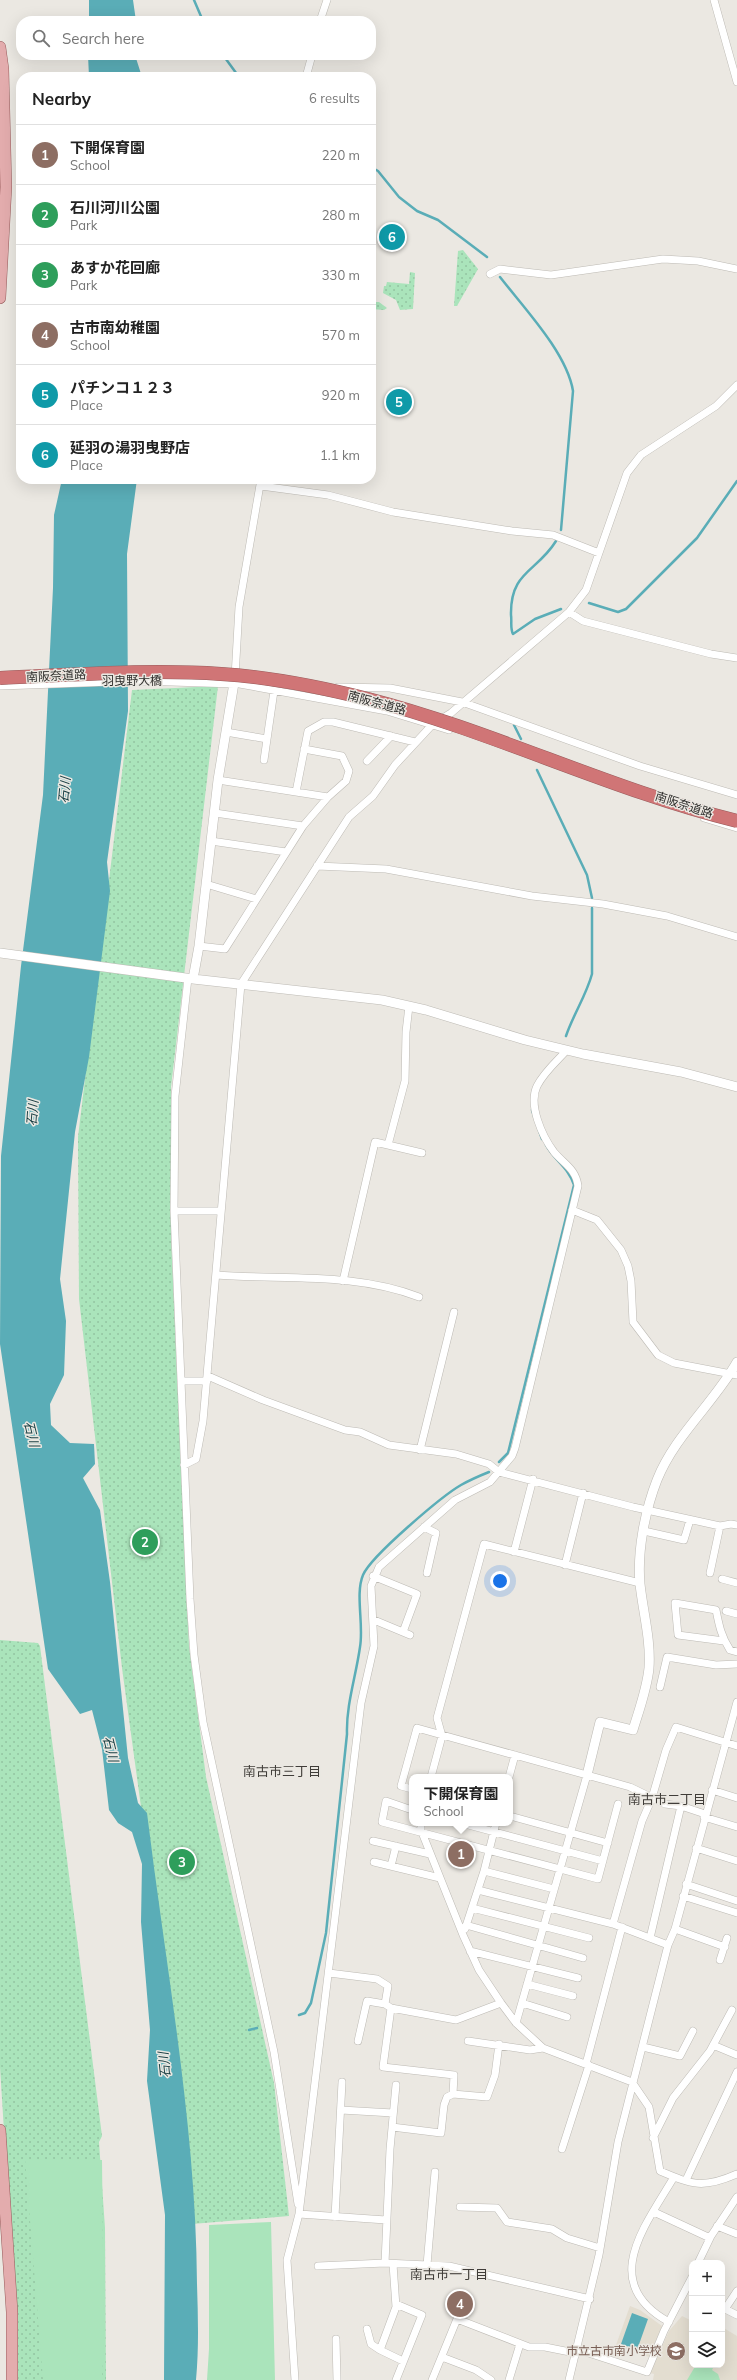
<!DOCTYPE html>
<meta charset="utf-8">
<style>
body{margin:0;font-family:Mulish,"Noto Sans JP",sans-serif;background:#f2f2f2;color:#222}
.controls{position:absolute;right:12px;bottom:12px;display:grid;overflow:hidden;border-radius:8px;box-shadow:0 4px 16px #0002}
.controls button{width:36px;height:36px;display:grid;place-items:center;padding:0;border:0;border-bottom:1px solid #e0e0e0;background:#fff;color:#222;font:20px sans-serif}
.you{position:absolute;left:500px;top:1581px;width:14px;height:14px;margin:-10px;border:3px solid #fff;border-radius:50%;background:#1a73e8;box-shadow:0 0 0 6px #1a73e833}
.badge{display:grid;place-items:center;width:26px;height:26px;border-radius:50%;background:#b45309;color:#fff;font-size:13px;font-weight:700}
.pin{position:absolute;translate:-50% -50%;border:2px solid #fff;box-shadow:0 1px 4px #0006}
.popup{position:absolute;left:409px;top:1774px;width:104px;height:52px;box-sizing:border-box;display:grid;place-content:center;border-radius:8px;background:#fff;filter:drop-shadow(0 1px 3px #0005);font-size:13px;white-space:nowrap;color:#767676}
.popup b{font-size:15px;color:#222}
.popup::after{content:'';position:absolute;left:50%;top:100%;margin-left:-8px;border:8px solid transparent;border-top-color:#fff}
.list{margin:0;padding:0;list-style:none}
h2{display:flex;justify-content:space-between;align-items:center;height:52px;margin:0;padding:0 16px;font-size:17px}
h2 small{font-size:13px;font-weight:400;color:#767676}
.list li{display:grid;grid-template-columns:26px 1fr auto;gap:12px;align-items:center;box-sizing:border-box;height:60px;padding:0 16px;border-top:1px solid #e0e0e0}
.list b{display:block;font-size:15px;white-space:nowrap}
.list p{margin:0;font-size:13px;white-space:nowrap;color:#767676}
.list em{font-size:13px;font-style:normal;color:#767676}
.icon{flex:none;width:22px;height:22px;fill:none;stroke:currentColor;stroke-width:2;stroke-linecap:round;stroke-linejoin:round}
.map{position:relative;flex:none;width:737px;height:2380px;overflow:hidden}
.search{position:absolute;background:#fff;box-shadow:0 4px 16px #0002;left:16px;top:16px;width:360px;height:44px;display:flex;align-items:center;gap:10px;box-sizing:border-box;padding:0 14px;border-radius:16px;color:#767676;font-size:15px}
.panel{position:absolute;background:#fff;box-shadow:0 4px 16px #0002;left:16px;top:72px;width:360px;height:412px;border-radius:16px}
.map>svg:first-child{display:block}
.built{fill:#e3ddd0}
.grass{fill:url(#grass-dots)}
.pitch{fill:#aae4bb}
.water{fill:#5aadb7}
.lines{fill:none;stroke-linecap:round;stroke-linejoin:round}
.stream{stroke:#5aadb7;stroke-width:2.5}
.minor-casing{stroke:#bdbab4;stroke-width:8}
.tertiary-casing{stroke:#bdbab4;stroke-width:10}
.primary-casing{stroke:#985c5c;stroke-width:12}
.minor{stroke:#fff;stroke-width:7}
.tertiary{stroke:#fff;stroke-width:9}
.primary{stroke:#e3acad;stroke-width:11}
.motorway-bridge-casing{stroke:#985c5c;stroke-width:14;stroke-linecap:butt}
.motorway-bridge{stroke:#d07576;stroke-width:13}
.labels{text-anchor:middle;stroke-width:3;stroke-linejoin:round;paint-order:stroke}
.street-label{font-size:12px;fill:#2f2e2c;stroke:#ebe8e2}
.education-label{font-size:12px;fill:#785e54;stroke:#ebe8e2;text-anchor:end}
.water-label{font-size:13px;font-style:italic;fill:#153c41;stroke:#ebe8e2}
.neighbourhood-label{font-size:13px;fill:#403d39;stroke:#ebe8e2}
</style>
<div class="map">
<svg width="737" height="2380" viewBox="0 0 737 2380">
<defs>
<pattern id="grass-dots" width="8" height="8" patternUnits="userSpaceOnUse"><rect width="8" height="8" fill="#aae4bb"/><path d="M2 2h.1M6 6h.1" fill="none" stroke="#93c4a1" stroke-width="1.8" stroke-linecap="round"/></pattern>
</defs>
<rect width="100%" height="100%" fill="#ebe8e2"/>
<path class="built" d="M 630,2306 L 640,2310 L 662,2326 L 649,2357 L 616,2345 Z
M 682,2316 L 690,2320 L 692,2317 L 692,2365 L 722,2365 L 722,2327 L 737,2336 L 737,2380 L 653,2380 L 654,2374 L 650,2373 L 669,2331 Z"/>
<path class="grass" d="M 463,250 L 478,269 L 457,306 L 454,306 L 458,251 Z
M 410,272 L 415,273 L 413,309 L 400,310 L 396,300 L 383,293 L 384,286 L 386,286 L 387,282 L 409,284 Z
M 371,302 L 379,302 L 387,308 L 384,310 L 371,309 Z
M 218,686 L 171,1087 L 171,1236 L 189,1646 L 206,1777 L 274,2083 L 289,2216 L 192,2224 L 161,1953 L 122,1668 L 79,1299 L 78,1137 L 132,690 Z
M 0,1640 L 38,1643 L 40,1646 L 102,2136 L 99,2142 L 105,2228 L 106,2380 L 16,2380 L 15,2307 L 0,2067 Z"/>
<path class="pitch" d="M 25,2159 L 102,2160 L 104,2341 L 102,2380 L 43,2380 Z
M 271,2222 L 275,2380 L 207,2380 L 209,2349 L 209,2225 Z
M 696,2365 L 714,2366 L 712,2370 L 718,2374 L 720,2380 L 687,2380 Z"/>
<path class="water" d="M 89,0 L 133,0 L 136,21 L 89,21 Z
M 88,55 L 135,55 L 142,77 L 89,77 Z
M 62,479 L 137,479 L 127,554 L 128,711 L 107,862 L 110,891 L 89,1057 L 75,1132 L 60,1279 L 66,1321 L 64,1375 L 50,1404 L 51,1425 L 70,1443 L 94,1444 L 95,1464 L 83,1478 L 100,1510 L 110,1582 L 128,1758 L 138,1803 L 147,1813 C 166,1970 196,2125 197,2284 C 198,2316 199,2348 196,2380 L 164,2380 L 165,2215 L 147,2081 L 150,2030 L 141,1922 L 142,1864 L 132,1832 L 118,1823 L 109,1810 L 102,1749 L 92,1710 L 80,1714 L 48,1669 L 0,1344 L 1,1156 L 21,966 L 43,795 L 53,588 L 54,515 Z
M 632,2313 L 648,2319 L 637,2350 L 621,2344 Z"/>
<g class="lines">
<path class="stream" d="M 194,0 L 203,21
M 223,55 L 239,77
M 371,167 L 378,171 L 399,197 L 417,211 L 438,220 L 487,257
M 500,277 C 524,308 567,353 573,391 L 561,530
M 556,541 C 537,572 510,571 511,615 C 512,622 510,628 513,634 L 535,619 L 561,609
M 589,603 L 618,612 L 626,609 L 697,538 L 737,481
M 514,725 L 521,739
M 537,770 L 587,875 L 592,898
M 566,1036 C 573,1015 586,996 592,974 L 592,908
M 532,1110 L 542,1139
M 499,1462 L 508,1453 L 574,1185 C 569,1168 554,1160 546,1145
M 299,2015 L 305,2013 L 311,2003 L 326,1933 L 347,1734 C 346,1705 356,1676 360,1647 C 364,1625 355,1594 363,1575 C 371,1556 442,1496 461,1485 C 470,1480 479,1476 489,1472
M 249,2030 L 257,2028"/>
<defs>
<path id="minor" d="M 714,0 L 737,82
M 320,21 L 327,0
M 306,77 L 312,55
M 490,274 L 500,269 L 551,275 L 663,259 L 698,261 L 737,269
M 261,486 L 328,495 L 393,512 L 512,531 L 553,535 L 599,553
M 569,612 L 583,621 L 711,654 L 737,658
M 235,677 L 239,607 L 261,479
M 234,683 L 387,711 L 449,730
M 338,687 L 390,688 L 462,702 L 640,766 L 737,795
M 226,732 L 267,739
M 304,749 L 342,756 L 349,771 L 346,781 L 328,797
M 264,760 L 274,691
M 367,761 L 391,736
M 218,780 L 296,792
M 215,813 L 303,826
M 704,818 L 737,828
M 211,841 L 286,852
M 317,866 L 386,869 L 532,896 L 603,904 L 667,916 L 737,937
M 206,884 L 256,899
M 199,946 L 225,949 L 303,826 L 328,797 L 296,792 L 308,731 L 324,722 L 333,722 L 415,742
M 188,978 L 175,1096 L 174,1211 L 190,1599 L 194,1655 L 203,1722 L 274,2052 L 298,2204
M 409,1006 L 406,1032 L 405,1081 L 388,1145 L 422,1153
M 572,1210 L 597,1220 L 621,1250 L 628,1266 L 631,1281 L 633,1322 L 658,1355 L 674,1363 L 737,1375
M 174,1211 L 221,1211
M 216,1275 C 283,1280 355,1272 419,1297
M 343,1281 L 375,1142 L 388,1145
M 208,1376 L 263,1400 L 345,1430 L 360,1432 L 389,1445 L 456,1454 L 489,1464 L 499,1472 L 633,1507 L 720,1526 L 731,1524 L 737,1525
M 181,1381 L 207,1381
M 420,1450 L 454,1312
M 184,1465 L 196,1459 L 203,1421 L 241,984 L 349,817 L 373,796 L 395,765 L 432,725 L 451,713 L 569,612 L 586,590 L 627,473 L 641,455 L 716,406 L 737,385
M 424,1527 L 436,1533 L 427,1573
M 644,1531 L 684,1540 L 690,1520
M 514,1552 L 533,1479
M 565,1565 L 583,1493
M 710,1573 L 720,1526
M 373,1576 L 417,1594 L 403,1632
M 722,1579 L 737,1583
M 726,1611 L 737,1614
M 374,1620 L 410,1635
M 724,1641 L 678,1635 L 675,1603 L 716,1610 C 719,1625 721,1636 730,1650 L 737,1652
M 660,1687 L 667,1657 L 716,1665 L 737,1664
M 431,1777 L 442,1736 L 437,1718 L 484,1544 L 640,1583
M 509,1777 L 515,1755
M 412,1789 L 401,1786 L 417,1728 L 630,1787 L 665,1804 L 681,1806 L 705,1814
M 712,1790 L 737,1798
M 412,1810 L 386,1801 L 382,1822 L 598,1879 L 618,1804
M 510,1816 L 608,1843
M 704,1817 L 737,1827
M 421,1823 L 421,1830 L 463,1935 L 479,1970 L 501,2003 L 516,2023 L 543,2048 L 632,2082 L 649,2107 L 660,2171 C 693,2185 703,2189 737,2174
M 461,1823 L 603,1861
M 373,1841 L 430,1854
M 696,1848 L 737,1861
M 374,1862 L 440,1878
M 391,1866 L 396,1846
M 484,1871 L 554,1889
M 686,1884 L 737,1901
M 478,1890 L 613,1924 L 668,1945
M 683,1896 L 737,1913
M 472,1908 L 589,1938
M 613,1924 L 642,1821 L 652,1798 L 666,1750 L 676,1727 L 737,1746
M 466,1925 L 583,1958
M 465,1929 L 484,1871 L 496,1823
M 675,1929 L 725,1947
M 650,1938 L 681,1806
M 470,1951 L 578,1978
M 720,1960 L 727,1938
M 329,1973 L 377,1979 L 388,1986 L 385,2004 L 391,2008 L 456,2020 L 501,2003
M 527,1984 L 573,1996
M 522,2003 L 567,2017
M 391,2008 L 383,2067 L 454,2075 L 453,2094
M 516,2023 L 587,1775
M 358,2041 L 367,2001 L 385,2004
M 468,2041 L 530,2050 L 543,2048
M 713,2045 L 737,2055
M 643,2047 L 680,2056 L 693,2031
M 586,2064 L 622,1927
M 341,2110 L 393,2113
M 392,2127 L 441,2133 L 444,2105 L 447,2097 L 453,2094 L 487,2097 L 495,2075 L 499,2044
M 653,2138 L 673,2098 L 710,2051 L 732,2010
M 562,2149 L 589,2065
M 686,2180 L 737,2072
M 460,2207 L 497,2208 L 507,2222 L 552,2229 L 567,2238 L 600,2248
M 654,2212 L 710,2238
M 299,2214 L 386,2220
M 335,2217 L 342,2082
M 717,2226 L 737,2234
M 385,2263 L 390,2149 L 396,2085
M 698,2263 L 711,2236 L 737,2197
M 393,2264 L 396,2307 L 380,2350 L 403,2361
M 427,2265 L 435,2172
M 318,2266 L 385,2263 L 449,2266 L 590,2299
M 737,2291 L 725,2309 L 737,2315
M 396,2304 L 422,2315 L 396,2380
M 669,2322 C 598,2283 645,2226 674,2177
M 367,2329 L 371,2344 L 380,2350
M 336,2339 L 337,2380
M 576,2349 L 647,2372 L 664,2331 L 692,2277
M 442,2357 L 476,2370 L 491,2380
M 295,2380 L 287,2260 L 299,2214 L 361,1703 L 374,1646 L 371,1586 L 379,1567 L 455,1500 L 490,1482 L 512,1456 L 515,1448 L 578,1186 C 576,1169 564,1164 554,1152 C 542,1136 528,1105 537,1086 C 544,1072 557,1061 567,1050
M 432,2380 L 457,2319 L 529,2347 L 545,2347 L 575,2353
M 509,2380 L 520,2344
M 569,2380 L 599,2255 L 618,2142 L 668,1945 L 675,1929 L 737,1702"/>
<path id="tertiary" d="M 0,685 L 141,680 L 234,683 L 218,780 L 199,946 L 193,979
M 0,953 L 193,979 L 382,1000 L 426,1010 L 525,1040 L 583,1054 L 681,1072 L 737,1087
M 587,1775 L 600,1722 L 633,1730 C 639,1710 647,1689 649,1668 C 651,1640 643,1612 640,1584 C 637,1551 645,1511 657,1480 C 675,1435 714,1403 737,1362"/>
<path id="primary" d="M 0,47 L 3,69 L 6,187 L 0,298
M 0,2130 L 12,2312 L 12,2380"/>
</defs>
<use href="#minor" class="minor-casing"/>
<use href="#tertiary" class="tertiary-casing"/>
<use href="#primary" class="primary-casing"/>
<use href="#minor" class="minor"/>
<use href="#tertiary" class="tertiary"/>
<use href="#primary" class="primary"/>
<defs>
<path id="motorway-bridge" d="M 0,678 C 73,675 148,669 221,674 C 270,677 320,687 368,699 C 493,731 611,790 737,821"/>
</defs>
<use href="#motorway-bridge" class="motorway-bridge-casing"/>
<use href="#motorway-bridge" class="motorway-bridge"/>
</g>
<defs>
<symbol id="school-disc" viewBox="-11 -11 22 22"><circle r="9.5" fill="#8d6e63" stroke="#ebe8e2"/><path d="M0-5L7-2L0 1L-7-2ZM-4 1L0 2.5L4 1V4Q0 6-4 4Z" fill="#fff"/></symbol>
</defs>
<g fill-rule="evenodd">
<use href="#school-disc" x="665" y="2340" width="22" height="22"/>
</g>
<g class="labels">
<g class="street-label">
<text transform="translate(56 676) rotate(-3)" y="4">南阪奈道路</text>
<text x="132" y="685">羽曳野大橋</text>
<text transform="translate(377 703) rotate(15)" y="4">南阪奈道路</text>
<text transform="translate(684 805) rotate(18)" y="4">南阪奈道路</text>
</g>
<g class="education-label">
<text x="662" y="2355">市立古市南小学校</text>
</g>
<g class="water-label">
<text transform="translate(64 790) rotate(-85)" y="5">石川</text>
<text transform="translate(32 1113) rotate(-86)" y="5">石川</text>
<text transform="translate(32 1434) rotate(76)" y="5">石川</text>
<text transform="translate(111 1749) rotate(76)" y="5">石川</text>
<text transform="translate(164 2065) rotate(-96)" y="5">石川</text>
</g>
<g class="neighbourhood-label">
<text x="282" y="1776">南古市三丁目</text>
<text x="667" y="1804">南古市二丁目</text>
<text x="449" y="2279">南古市一丁目</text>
</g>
</g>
</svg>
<div class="controls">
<button>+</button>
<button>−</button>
<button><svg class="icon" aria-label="layers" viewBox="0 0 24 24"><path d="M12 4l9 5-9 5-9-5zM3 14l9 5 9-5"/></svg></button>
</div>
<div class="you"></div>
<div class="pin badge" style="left:461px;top:1854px;background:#8d6e63">1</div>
<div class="popup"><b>下開保育園</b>School</div>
<div class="pin badge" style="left:145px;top:1542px;background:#2e9e5b">2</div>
<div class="pin badge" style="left:182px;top:1862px;background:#2e9e5b">3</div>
<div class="pin badge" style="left:460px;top:2304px;background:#8d6e63">4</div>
<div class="pin badge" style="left:399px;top:402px;background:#0f9aa8">5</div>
<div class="pin badge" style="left:392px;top:237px;background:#0f9aa8">6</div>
<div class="search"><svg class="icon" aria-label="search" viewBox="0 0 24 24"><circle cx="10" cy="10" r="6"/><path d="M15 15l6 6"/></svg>Search here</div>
<section class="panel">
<h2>Nearby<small>6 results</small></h2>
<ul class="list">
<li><span class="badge" style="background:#8d6e63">1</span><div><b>下開保育園</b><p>School</p></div><em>220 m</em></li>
<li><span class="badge" style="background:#2e9e5b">2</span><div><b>石川河川公園</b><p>Park</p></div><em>280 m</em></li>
<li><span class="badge" style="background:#2e9e5b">3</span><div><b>あすか花回廊</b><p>Park</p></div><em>330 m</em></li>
<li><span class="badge" style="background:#8d6e63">4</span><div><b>古市南幼稚園</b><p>School</p></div><em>570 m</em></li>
<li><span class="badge" style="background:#0f9aa8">5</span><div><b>パチンコ１２３</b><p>Place</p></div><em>920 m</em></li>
<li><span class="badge" style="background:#0f9aa8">6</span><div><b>延羽の湯羽曳野店</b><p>Place</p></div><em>1.1 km</em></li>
</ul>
</section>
</div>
